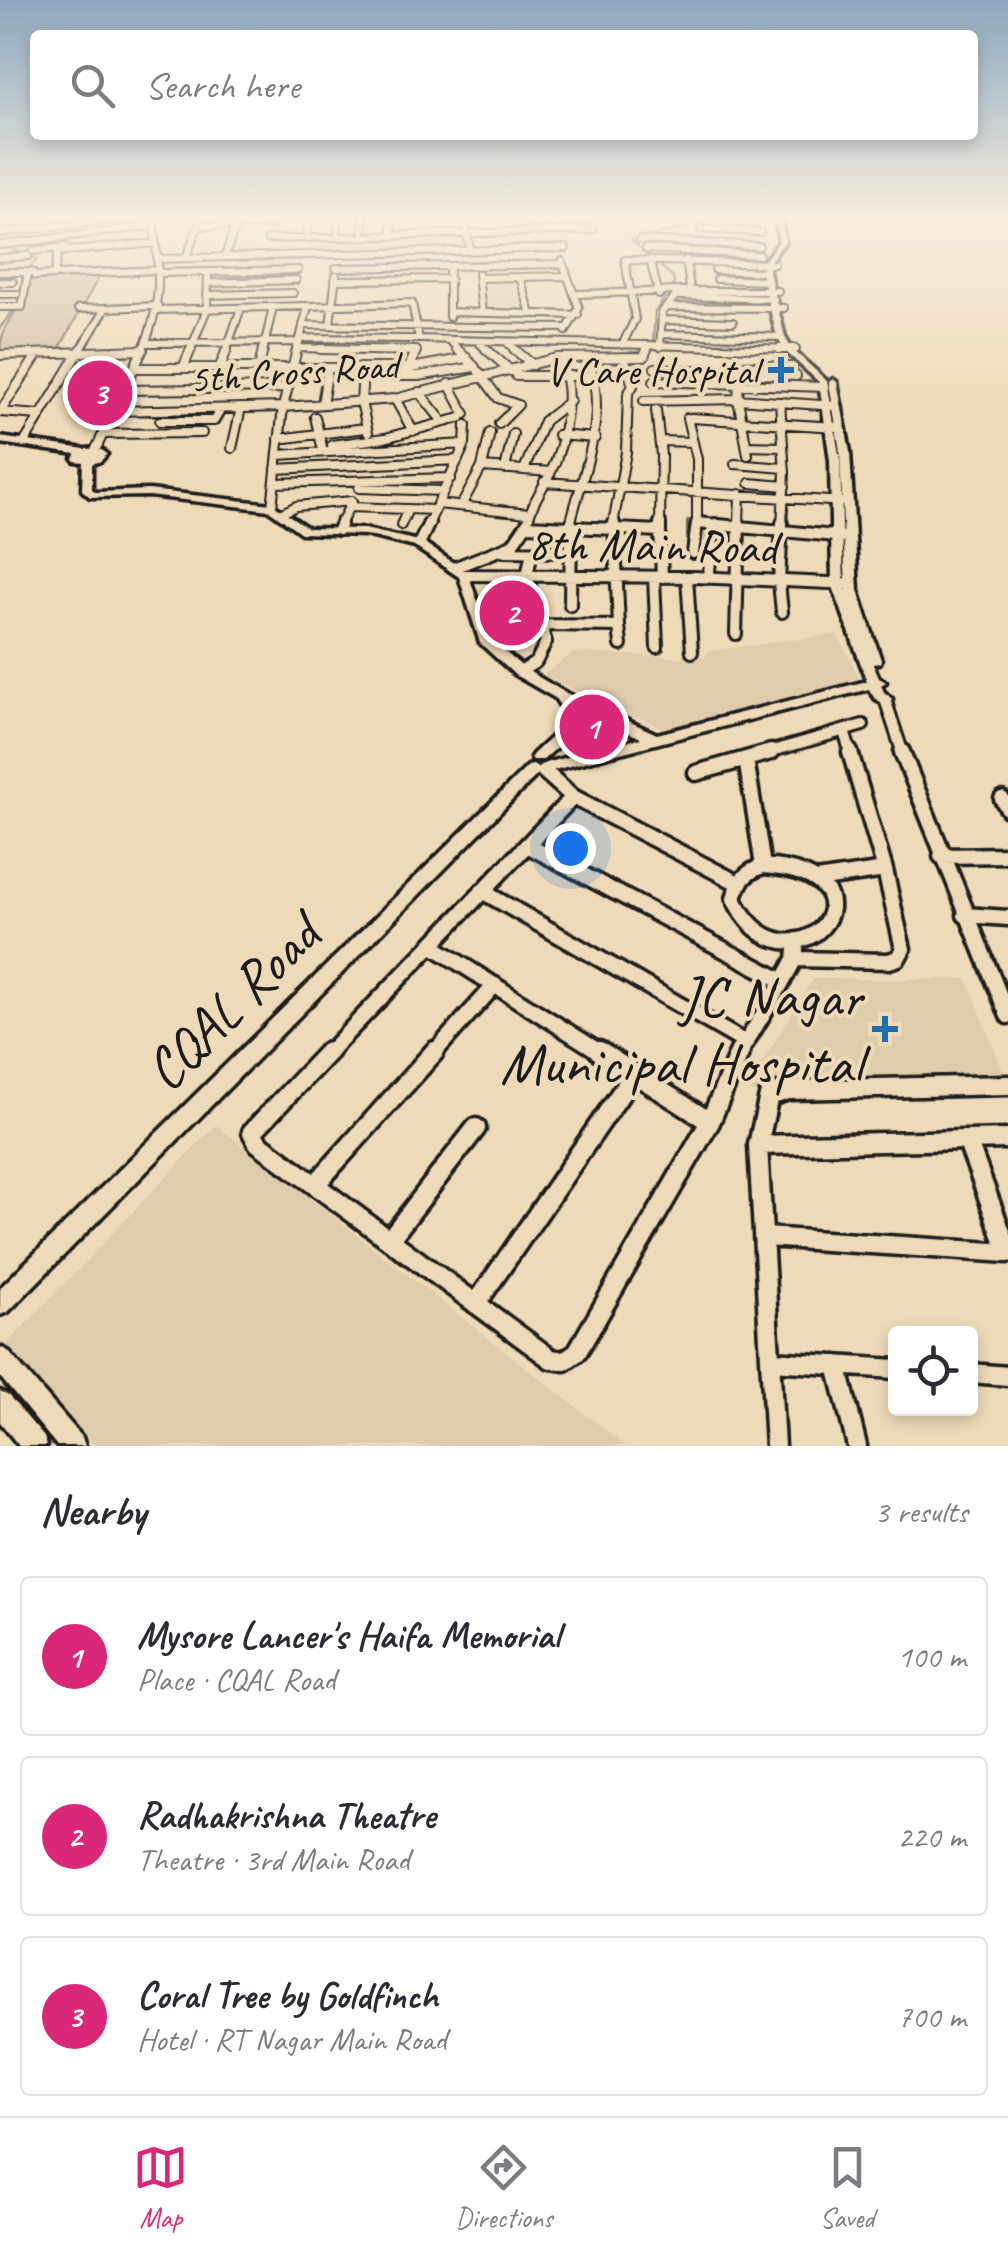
<!DOCTYPE html>
<meta charset="utf-8">
<style>
body{margin:0;font-family:Caveat,sans-serif;background:#f2f2f3;color:#2b2b33}
.controls{position:absolute;right:30px;bottom:30px;display:grid;overflow:hidden;border-radius:10px;box-shadow:0 5px 15px #0003}
.controls button{width:90px;height:90px;display:grid;place-items:center;padding:0;border:0;border-bottom:2px solid #e1e1e2;background:#fff;color:#2b2b33;font:50px sans-serif}
.you{position:absolute;left:570px;top:848px;width:35px;height:35px;margin:-25px;border:8px solid #fff;border-radius:50%;background:#1a73e8;box-shadow:0 0 0 15px #1a73e833}
.badge{display:grid;place-items:center;width:65px;height:65px;border-radius:50%;background:#db2777;color:#fff;font-size:32px;font-weight:700}
.pin{position:absolute;translate:-50% -50%;border:5px solid #fff;box-shadow:0 2px 10px #0006}
.list{margin:0;padding:0;list-style:none}
h2{display:flex;justify-content:space-between;align-items:center;height:130px;margin:0;padding:0 40px;font-size:42px}
h2 small{font-size:32px;font-weight:400;color:#7c7c81}
.list li{display:grid;grid-template-columns:65px 1fr auto;gap:30px;align-items:center;box-sizing:border-box;height:160px;margin:0 20px 20px;padding:0 20px;border:2px solid #e1e1e2;border-radius:10px}
.list b{display:block;font-size:38px;white-space:nowrap}
.list p{margin:0;font-size:32px;white-space:nowrap;color:#7c7c81}
.list em{font-size:32px;font-style:normal;color:#7c7c81}
.icon{flex:none;width:55px;height:55px;fill:none;stroke:currentColor;stroke-width:2;stroke-linecap:round;stroke-linejoin:round}
.map{position:relative;flex:none;width:1008px;height:1446px;overflow:hidden}
.search{position:absolute;background:#fff;box-shadow:0 5px 15px #0003;left:30px;right:30px;top:30px;height:110px;display:flex;align-items:center;gap:25px;box-sizing:border-box;padding:0 35px;border-radius:10px;color:#7c7c81;font-size:38px}
.sheet{height:670px;background:#fff}
nav{display:flex;justify-content:space-around;align-items:center;box-sizing:border-box;height:140px;border-top:2px solid #e1e1e2;background:#fff;font-size:28px;color:#7c7c81}
nav a{display:grid;justify-items:center;gap:5px}
nav .on{color:#db2777}
.map>svg:first-child{display:block}
.built{fill:#deccad}
.green{fill:#d0bea1;stroke:#766d5e;stroke-width:2.5}
.lines{fill:none;stroke-linecap:round;stroke-linejoin:round}
.stream-far1{stroke:#6d6558;stroke-width:2.5}
.stream{stroke:#6d6558;stroke-width:4}
.minor-far4-casing{stroke:#1c1c1c;stroke-width:10}
.minor-far3-casing{stroke:#1c1c1c;stroke-width:12}
.minor-far2-casing{stroke:#1c1c1c;stroke-width:16}
.minor-far1-casing{stroke:#1c1c1c;stroke-width:21}
.minor-casing{stroke:#1c1c1c;stroke-width:25}
.major-casing{stroke:#1c1c1c;stroke-width:7}
.minor-far4{stroke:#eedab8;stroke-width:6}
.minor-far3{stroke:#eedab8;stroke-width:8}
.minor-far2{stroke:#eedab8;stroke-width:10}
.minor-far1{stroke:#eedab8;stroke-width:14}
.minor{stroke:#eedab8;stroke-width:18}
.major{fill:#eedab8;fill-rule:evenodd}
.poi-dot{fill:#1f6fb2;stroke:#eedab8;stroke-width:4}
.labels{text-anchor:middle;stroke-width:8;stroke-linejoin:round;paint-order:stroke}
.far-poi-label{font-size:40px;fill:#1c1c1c;stroke:#eedab8;text-anchor:end}
.far-street-label{font-size:40px;fill:#1c1c1c;stroke:#eedab8}
.street-label{font-size:48px;fill:#1c1c1c;stroke:#eedab8}
.near-poi-label{font-size:58px;fill:#1c1c1c;stroke:#eedab8;text-anchor:end}
.near-street-label{font-size:58px;fill:#1c1c1c;stroke:#eedab8}
</style>
<div class="map">
<svg width="1008" height="1446" viewBox="0 0 1008 1446">
<rect width="100%" height="100%" fill="#eedab8"/>
<filter id="ink" filterUnits="userSpaceOnUse"><feTurbulence type="fractalNoise" baseFrequency=".01" numOctaves="2"/><feDisplacementMap in="SourceGraphic" scale="20" xChannelSelector="R" yChannelSelector="G"/><feConvolveMatrix kernelMatrix="1 2 1 2 8 2 1 2 1" color-interpolation-filters="sRGB"/></filter>
<g filter="url(#ink)">
<path class="built" d="M 464,235 L 466,249 L 270,253 L 274,240 Z
M 485,279 L 515,279 L 524,311 L 487,310 Z
M 837,634 L 860,679 L 663,728 L 543,675 L 573,653 L 704,658 L 709,651 Z
M 813,979 L 967,979 L 1008,1084 L 751,1093 L 752,1079 Z
M 216,1125 L 626,1446 L 95,1446 L 4,1347 Z"/>
<path class="green" d="M 100,275 L 58,351 L 0,352 C 0,322 24,310 28,279 Z"/>
<g class="lines">
<path class="stream-far1" d="M 7,247 L 37,259 L 22,276 L 22,291
M 650,257 L 631,240 L 686,228 L 696,217
M 0,328 L 15,308
M 653,345 L 655,312 L 674,284 L 673,277 L 657,263
M 688,520 L 688,525"/>
<path class="stream" d="M 688,523 L 688,557"/>
<defs>
<path id="minor-far4" d="M 392,217 L 392,236
M 464,217 L 470,250
M 0,225 L 56,219
M 199,226 L 272,225
M 701,229 L 760,232
M 0,233 L 133,217 L 151,226
M 337,237 L 339,217
M 363,237 L 364,217
M 306,238 L 308,217
M 268,239 L 593,230 L 594,217
M 640,240 L 759,246
M 0,245 L 151,226
M 646,249 L 759,255
M 33,251 L 66,247
M 225,256 L 236,225
M 0,258 L 28,256
M 186,258 L 202,217
M 157,259 L 566,248
M 650,260 L 659,295
M 686,260 L 690,289
M 562,261 L 579,308 L 566,331
M 336,268 L 563,264
M 715,270 L 765,272
M 449,271 L 449,317
M 0,272 L 32,272 L 35,276 L 158,270
M 159,273 L 298,270
M 478,274 L 482,313
M 54,275 L 58,252 L 156,243
M 520,277 L 531,314
M 479,278 L 567,276
M 717,279 L 768,281
M 335,280 L 450,279
M 0,282 L 13,282
M 208,283 L 296,280
M 0,294 L 17,294
M 575,294 L 680,291
M 207,295 L 293,293
M 679,296 L 774,299
M 0,307 L 18,307
M 22,307 L 28,272
M 666,307 L 784,308
M 78,309 L 158,306
M 158,310 L 412,303 L 419,339 L 795,349
M 449,312 L 578,315
M 662,320 L 733,322
M 303,325 L 568,328
M 330,325 L 336,275
M 661,334 L 781,337
M 300,338 L 419,339
M 449,340 L 460,351
M 477,341 L 488,351
M 506,342 L 517,351
M 146,343 L 299,342
M 622,345 L 635,319 L 625,260 L 774,264
M 660,347 L 662,312 L 680,291 L 778,291
M 298,348 L 416,351
M 80,351 L 106,308
M 113,351 L 143,350
M 142,351 C 164,303 159,268 153,217
M 190,351 L 207,309 L 208,272
M 226,351 L 241,308
M 263,351 L 273,307
M 297,351 L 308,306
M 646,351 L 647,347"/>
<path id="minor-far3" d="M 320,349 L 416,351 L 407,372
M 486,349 L 511,371
M 514,349 L 533,365
M 779,349 L 795,349
M 38,354 L 0,412 L 40,415
M 0,355 L 143,350
M 729,365 L 792,367
M 220,367 L 227,349
M 134,368 L 411,368 L 467,358
M 183,368 L 191,349
M 259,368 L 263,349
M 655,368 L 796,376
M 363,372 L 361,402 L 368,432
M 479,372 L 498,398 L 518,405 L 499,424
M 362,376 L 418,376 L 475,367 L 457,349
M 516,376 L 595,376
M 654,381 L 824,387
M 739,382 L 738,399 L 748,455
M 449,384 L 465,414
M 124,390 L 288,388
M 419,392 L 440,418
M 395,399 L 413,431
M 644,401 L 738,399 L 835,406
M 780,402 L 785,473 L 782,525
M 322,404 L 328,368
M 656,410 L 661,455 L 660,525
M 114,411 L 283,407 L 395,399 L 557,358 L 644,357 L 647,349
M 315,417 L 322,446
M 687,418 L 697,459 L 697,523 L 722,525
M 691,418 L 837,427
M 160,421 L 214,421 L 221,409
M 103,434 L 202,433
M 558,435 L 595,438
M 279,439 L 365,428
M 660,441 L 692,442
M 24,443 L 81,349
M 332,445 L 385,438 L 460,418
M 747,446 L 783,447
M 232,448 L 241,408
M 95,451 L 143,349
M 278,455 L 465,444
M 735,464 L 784,468
M 482,467 L 490,433
M 276,469 L 458,460
M 505,469 L 513,434
M 524,470 L 544,421 L 570,401
M 544,482 L 844,502
M 275,483 L 451,478
M 750,483 L 785,486
M 359,488 L 443,491
M 437,504 L 529,513
M 461,506 L 482,467 L 551,472
M 272,507 L 283,407 L 297,349
M 350,507 L 435,510
M 282,513 L 296,506 L 352,501
M 340,525 L 351,503
M 401,525 L 408,509
M 428,525 L 465,444 L 466,425
M 527,525 L 536,525
M 527,525 C 531,504 540,493 550,474 C 564,445 578,386 557,358
M 570,525 C 584,468 609,417 588,358
M 613,525 L 626,452 L 628,394 L 633,386 L 624,357
M 739,525 L 740,494"/>
<path id="minor-far2" d="M 697,523 L 846,537
M 527,525 L 660,531 L 662,577
M 338,530 L 341,523
M 660,531 L 660,523
M 419,544 L 429,523
M 503,551 L 567,552
M 693,553 L 697,523
M 456,567 L 512,545 L 527,523
M 464,575 L 694,577 L 852,584
M 654,577 L 657,647
M 687,577 L 692,652
M 708,578 L 715,524
M 570,605 L 571,523
M 782,612 L 779,582 L 782,523
M 542,625 L 619,626 L 614,523
M 619,626 L 621,645
M 736,634 L 739,523
M 520,672 L 536,662 L 546,642 L 527,576 L 531,556
M 885,699 L 903,754
M 844,731 L 851,754
M 762,754 L 863,725"/>
<path id="minor-far1" d="M 902,752 L 1008,1016
M 746,759 L 763,866
M 544,771 L 573,797 L 738,883
M 696,773 L 771,752
M 1002,799 L 1008,809
M 527,845 L 783,981 L 739,1054
M 527,845 L 573,797
M 941,856 L 1008,855
M 763,866 C 906,876 788,1007 734,899 C 738,881 746,872 763,866 Z
M 816,880 L 885,870
M 482,891 L 744,1042
M 965,915 L 1008,918
M 431,945 L 603,1054
M 795,959 L 889,961 L 898,958 L 903,949 L 885,870 L 850,752
M 783,981 L 795,959 L 797,940
M 327,1054 L 527,845
M 433,1054 L 495,985"/>
<path id="minor" d="M 329,1051 L 252,1132 L 258,1143 L 551,1359 L 564,1361 L 577,1352 L 710,1122 L 740,1051
M 599,1051 L 710,1122
M 967,1140 L 1008,1251
M 758,1145 L 1008,1139
M 315,1185 L 435,1051
M 765,1237 L 1008,1253
M 389,1240 L 476,1128
M 476,1304 L 634,1074
M 771,1361 L 896,1369
M 837,1365 L 857,1446
M 970,1373 L 1008,1376
M 775,1446 L 758,1145 L 769,1096 L 789,1090 L 1008,1085"/>
<path id="major" d="M 775,217 L 781,217 L 785,242 L 770,261 L 769,272 L 785,337 L 791,348 L 827,381 L 840,461 L 844,584 L 846,591 L 840,452 L 829,382 L 833,379 L 837,382 L 850,452 L 858,590 L 881,660 L 880,663 L 873,664 L 879,678 L 886,682 L 881,685 L 884,692 L 892,699 L 890,702 C 880,705 873,698 869,689 L 550,771 L 545,769 L 543,766 L 545,763 L 641,738 L 575,708 L 580,715 L 569,737 L 543,760 L 533,760 L 531,757 L 533,754 L 559,730 L 566,715 L 555,698 L 515,675 L 480,643 L 459,577 L 415,547 L 365,535 L 301,533 L 269,510 L 149,496 L 90,497 L 82,490 L 83,462 L 75,461 L 73,459 L 76,454 L 0,443 L 0,437 L 85,449 C 94,448 101,448 107,454 L 101,461 L 92,464 L 92,489 L 96,492 L 149,490 L 272,504 L 308,528 L 365,529 L 423,542 L 468,573 L 490,639 L 525,669 L 564,692 L 657,734 L 867,681 L 832,584 L 830,461 L 819,382 L 785,351 L 777,337 L 761,272 L 764,261 L 779,242 Z
M 533,765 L 540,770 L 538,774 L 8,1312 L 0,1315 L 0,1288 L 528,766 Z
M 0,1347 L 8,1351 L 82,1437 L 85,1446 L 57,1446 L 0,1377 Z
M 0,1391 L 8,1395 L 44,1437 L 47,1446 L 19,1446 L 0,1422 Z"/>
</defs>
<use href="#minor-far4" class="minor-far4-casing"/>
<use href="#minor-far3" class="minor-far3-casing"/>
<use href="#minor-far2" class="minor-far2-casing"/>
<use href="#minor-far1" class="minor-far1-casing"/>
<use href="#minor" class="minor-casing"/>
<use href="#major" class="major-casing"/>
<use href="#minor-far4" class="minor-far4"/>
<use href="#minor-far3" class="minor-far3"/>
<use href="#minor-far2" class="minor-far2"/>
<use href="#minor-far1" class="minor-far1"/>
<use href="#minor" class="minor"/>
<use href="#major" class="major"/>
</g>
</g>
<linearGradient id="sky" x2="0" y2="1"><stop stop-color="#8ca8be"/><stop offset="0.52" stop-color="#f7eedf"/><stop offset="1" stop-color="#f7eedf" stop-opacity="0"/></linearGradient>
<rect width="1008" height="419" fill="url(#sky)"/>
<g class="poi-dot">
<path d="M776 355h10v10h10v10h-10v10h-10v-10h-10v-10h10z"/>
<path d="M880 1014h10v10h10v10h-10v10h-10v-10h-10v-10h10z"/>
</g>
<g class="labels">
<g class="far-poi-label">
<text x="758" y="384">V Care Hospital</text>
</g>
<g class="far-street-label">
<text transform="translate(294 371) rotate(-4)" y="14">5th Cross Road</text>
</g>
<g class="street-label">
<text transform="translate(652 544) rotate(1)" y="17">8th Main Road</text>
</g>
<g class="near-poi-label">
<text x="862" y="1016">JC Nagar<tspan x="862" dy="67">Municipal Hospital</tspan></text>
</g>
<g class="near-street-label">
<text transform="translate(231 1002) rotate(-45)" y="20">CQAL Road</text>
</g>
</g>
</svg>
<div class="controls">
<button><svg class="icon" aria-label="locate" viewBox="0 0 24 24"><circle cx="12" cy="12" r="6"/><path d="M12 2v4M12 18v4M2 12h4M18 12h4"/></svg></button>
</div>
<div class="you"></div>
<div class="pin badge" style="left:592px;top:727px">1</div>
<div class="pin badge" style="left:512px;top:613px">2</div>
<div class="pin badge" style="left:100px;top:393px">3</div>
<div class="search"><svg class="icon" aria-label="search" viewBox="0 0 24 24"><circle cx="10" cy="10" r="6"/><path d="M15 15l6 6"/></svg>Search here</div>
</div>
<section class="sheet">
<h2>Nearby<small>3 results</small></h2>
<ul class="list">
<li><span class="badge">1</span><div><b>Mysore Lancer's Haifa Memorial</b><p>Place · CQAL Road</p></div><em>100 m</em></li>
<li><span class="badge">2</span><div><b>Radhakrishna Theatre</b><p>Theatre · 3rd Main Road</p></div><em>220 m</em></li>
<li><span class="badge">3</span><div><b>Coral Tree by Goldfinch</b><p>Hotel · RT Nagar Main Road</p></div><em>700 m</em></li>
</ul>
</section>
<nav>
<a class="on"><svg class="icon" aria-label="map" viewBox="0 0 24 24"><path d="M3 6l6-2 6 2 6-2v14l-6 2-6-2-6 2zM9 4v14M15 6v14"/></svg>Map</a>
<a><svg class="icon" aria-label="directions" viewBox="0 0 24 24"><path d="M12 3l9 9-9 9-9-9zM9 14v-3h6M13 9l2 2-2 2"/></svg>Directions</a>
<a><svg class="icon" aria-label="saved" viewBox="0 0 24 24"><path d="M7 4h10v16l-5-4-5 4z"/></svg>Saved</a>
</nav>
